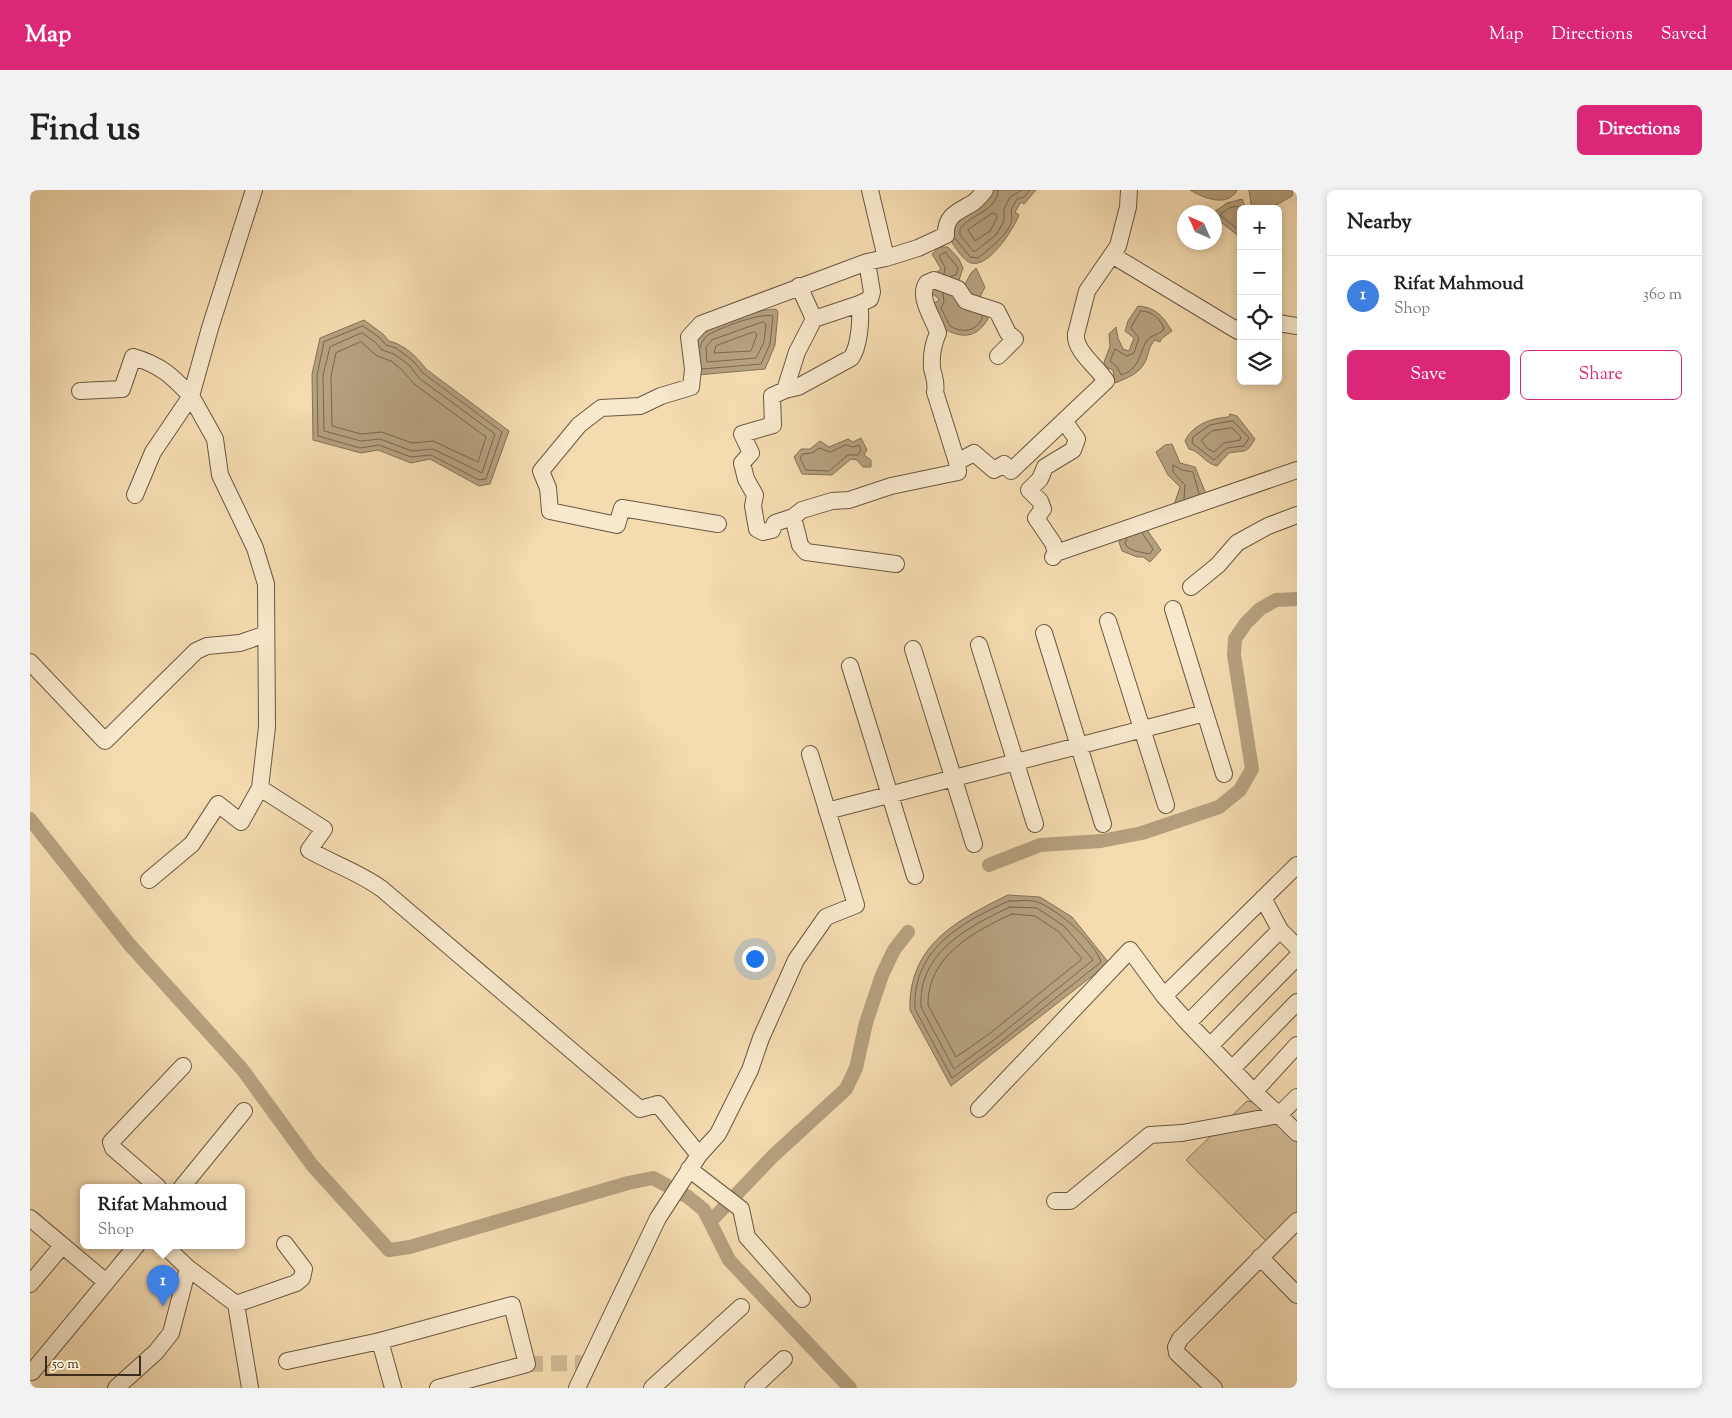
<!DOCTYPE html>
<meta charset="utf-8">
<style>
body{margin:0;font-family:"Sorts Mill Goudy",serif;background:#f2f2f2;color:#222}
.controls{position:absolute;right:15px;top:15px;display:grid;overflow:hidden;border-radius:8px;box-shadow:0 2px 8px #0003}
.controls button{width:45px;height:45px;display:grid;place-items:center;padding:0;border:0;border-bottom:1px solid #e0e0e0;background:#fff;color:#222;font:25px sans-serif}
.compass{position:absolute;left:1147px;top:15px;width:45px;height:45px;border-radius:50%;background:#fff;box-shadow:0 2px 8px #0003;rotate:315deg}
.scale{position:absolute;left:15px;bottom:12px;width:96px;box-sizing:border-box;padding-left:5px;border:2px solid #3b2c1d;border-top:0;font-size:14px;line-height:18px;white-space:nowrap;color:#3b2c1d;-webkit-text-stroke:4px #f8e8cc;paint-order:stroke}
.you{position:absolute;left:724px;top:768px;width:18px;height:18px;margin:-12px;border:4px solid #fff;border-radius:50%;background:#1a73e8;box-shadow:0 0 0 8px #1a73e833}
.badge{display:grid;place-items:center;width:32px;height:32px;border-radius:50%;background:#db2777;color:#fff;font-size:16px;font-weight:700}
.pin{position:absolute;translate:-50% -41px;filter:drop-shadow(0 1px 2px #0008)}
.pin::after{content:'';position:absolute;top:26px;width:18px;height:15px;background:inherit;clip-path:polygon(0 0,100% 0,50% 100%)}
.popup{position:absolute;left:50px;top:994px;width:165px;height:65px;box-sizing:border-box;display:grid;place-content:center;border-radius:8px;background:#fff;filter:drop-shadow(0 1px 4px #0005);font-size:16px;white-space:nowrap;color:#767676}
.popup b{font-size:19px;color:#222}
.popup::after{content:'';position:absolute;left:50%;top:100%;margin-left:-10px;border:10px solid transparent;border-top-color:#fff}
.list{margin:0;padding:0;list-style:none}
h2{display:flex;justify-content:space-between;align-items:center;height:65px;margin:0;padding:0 20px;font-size:21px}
h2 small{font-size:16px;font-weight:400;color:#767676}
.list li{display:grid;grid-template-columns:32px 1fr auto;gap:15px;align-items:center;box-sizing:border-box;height:80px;padding:0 20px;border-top:1px solid #e0e0e0}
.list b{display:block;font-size:19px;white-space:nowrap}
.list p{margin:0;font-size:16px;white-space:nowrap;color:#767676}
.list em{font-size:16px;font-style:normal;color:#767676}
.actions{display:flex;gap:10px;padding:15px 20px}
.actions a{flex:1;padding:11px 0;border:1px solid #db2777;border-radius:8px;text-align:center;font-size:18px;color:#db2777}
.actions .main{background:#db2777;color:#fff}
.icon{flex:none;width:28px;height:28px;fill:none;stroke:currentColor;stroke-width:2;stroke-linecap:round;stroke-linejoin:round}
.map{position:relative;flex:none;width:1267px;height:1198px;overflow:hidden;border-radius:8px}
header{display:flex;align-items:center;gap:30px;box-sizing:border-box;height:70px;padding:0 25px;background:#db2777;color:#fff}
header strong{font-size:24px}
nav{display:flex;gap:28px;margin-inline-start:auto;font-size:18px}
.intro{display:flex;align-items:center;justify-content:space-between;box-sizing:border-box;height:120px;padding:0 30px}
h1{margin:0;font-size:35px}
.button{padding:12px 22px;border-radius:8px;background:#db2777;color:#fff;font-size:18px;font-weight:700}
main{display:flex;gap:30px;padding:0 30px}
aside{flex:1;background:#fff;border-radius:8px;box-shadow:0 2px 8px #0003}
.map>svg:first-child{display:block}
.green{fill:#d5bd97;stroke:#88745a}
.water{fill:#b5a07e;stroke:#847257}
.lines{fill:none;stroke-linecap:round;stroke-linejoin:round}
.shore{stroke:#78664e;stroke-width:1}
.canal{stroke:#b5a07e;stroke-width:14}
.minor-tunnel{stroke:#cfb893;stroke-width:16;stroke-dasharray:16 8;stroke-linecap:butt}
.minor-casing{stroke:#695842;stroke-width:18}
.minor{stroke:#f8e8cc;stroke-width:16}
</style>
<header>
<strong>Map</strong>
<nav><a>Map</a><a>Directions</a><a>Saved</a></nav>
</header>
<div class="intro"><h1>Find us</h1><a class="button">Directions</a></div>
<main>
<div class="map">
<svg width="1267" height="1198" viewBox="0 0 1267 1198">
<rect width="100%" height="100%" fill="#f4dbb0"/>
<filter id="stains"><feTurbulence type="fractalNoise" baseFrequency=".004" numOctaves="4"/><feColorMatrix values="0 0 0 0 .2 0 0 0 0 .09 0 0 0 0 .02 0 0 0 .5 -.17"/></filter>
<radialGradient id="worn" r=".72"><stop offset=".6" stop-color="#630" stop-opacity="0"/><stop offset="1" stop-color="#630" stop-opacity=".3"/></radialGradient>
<path class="green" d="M 1217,911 L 1228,913 L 1267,948 L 1267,1023 L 1237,1052 L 1156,970 Z"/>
<path class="water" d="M 961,0 L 1006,0 L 994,14 L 991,12 L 985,22 L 989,25 C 983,40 959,78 941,73 C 933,71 925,56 920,50 L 921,31 Z
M 1160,0 L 1207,0 C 1198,18 1173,8 1160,0 Z
M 1219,0 L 1263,0 L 1262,6 C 1249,13 1235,25 1221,14 Z
M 1212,9 L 1216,19 L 1211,19 L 1211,48 L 1192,33 L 1187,37 L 1185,36 L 1184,22 L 1197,13 Z
M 910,57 L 918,57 L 929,69 L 933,78 L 929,90 L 918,92 L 906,83 L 911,79 L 902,64 Z
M 946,78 L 955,97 L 947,113 L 933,98 L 941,83 Z
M 903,94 L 954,119 L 958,129 C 947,147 935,149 916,140 L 903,113 L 909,111 L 908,108 L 901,103 Z
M 1108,116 C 1125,117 1133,126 1142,141 L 1132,148 L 1130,152 L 1125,150 C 1118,157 1119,164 1115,172 C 1109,184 1097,188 1085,193 L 1083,180 L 1076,177 L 1074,172 L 1080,156 L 1079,144 L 1086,137 L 1088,148 L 1093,159 L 1099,161 L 1104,148 L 1095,141 L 1098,131 Z
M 746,119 L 748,122 L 745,155 L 735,179 L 667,185 L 665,153 C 680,130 720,121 746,119 Z
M 334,130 L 353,144 L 359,151 C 375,155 386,166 396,179 L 479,241 L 460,294 L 449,296 L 400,269 L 381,273 L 348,260 L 331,263 L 283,250 L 282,184 L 290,148 Z
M 1200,224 L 1207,226 L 1225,249 C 1216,265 1214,260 1199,263 L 1187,276 C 1174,273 1170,261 1159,259 L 1155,251 C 1163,234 1182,228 1199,227 Z
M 831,248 L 837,260 L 834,265 L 841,270 L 841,277 L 833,277 L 827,270 L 821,269 L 802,285 L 772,284 L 764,267 L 771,259 L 780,259 L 790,251 L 799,257 L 818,249 L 823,252 Z
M 1142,254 L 1150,273 L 1165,277 L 1177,306 L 1144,315 L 1150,297 L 1138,285 L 1126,262 L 1135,255 Z
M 1115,337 L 1131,360 L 1120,372 L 1113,367 L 1107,367 L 1092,361 L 1089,352 L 1092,347 Z
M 978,705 L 1010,707 L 1042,727 L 1079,773 L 921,896 L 880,820 C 878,755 927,730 978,705 Z"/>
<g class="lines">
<path class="shore" d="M 968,0 C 967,22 940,24 930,39 L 930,45 L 944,62 L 966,45 L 974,31 L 974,19 L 980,7 L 992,0
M 1211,20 L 1207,16 L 1199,18 L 1190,25 L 1211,42
M 963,23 L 966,24 L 967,28 L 960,41 L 945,51 L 938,40 Z
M 925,48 L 940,67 L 948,68 C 958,60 982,42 982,28 C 982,25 981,23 981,20 L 987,9 L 994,7 L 1000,0
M 914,84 L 915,77 L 909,66 L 915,62 L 928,78 L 926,85 L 921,86
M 913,103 L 914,112 L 911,118 L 920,136 C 932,143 945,142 952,129 L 952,126
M 1111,121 C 1122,121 1131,129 1134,139 C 1129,145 1120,145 1116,152 C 1108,167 1109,179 1091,185 L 1087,177 L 1080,171 L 1085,159 L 1097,166 L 1104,163 L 1109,148 L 1101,138 Z
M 733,132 L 736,134 L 734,152 L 726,168 L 677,172 L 676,157 L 682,150 Z
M 333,136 L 350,148 L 356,155 L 366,158 L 383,171 L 393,183 L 472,242 L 456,289 L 449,290 L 401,265 L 381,267 L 349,255 L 330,258 L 288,246 L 287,185 L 294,152 Z
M 724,142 L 727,144 L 721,161 L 684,163 L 686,156 Z
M 332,143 L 345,152 L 352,160 L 364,164 L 379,175 L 389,188 L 465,244 L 452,283 L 403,259 L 382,261 L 350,249 L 331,251 L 294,241 L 293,185 L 300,157 Z
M 331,152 L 347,166 L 361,171 L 373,181 L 384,194 L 456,247 L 448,272 L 403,251 L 382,253 L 352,242 L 331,244 L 302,236 L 301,186 L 306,163 Z
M 670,158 C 671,153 674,148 678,145 C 689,138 732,122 743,126 L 740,154 L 731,174 L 672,179
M 1203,231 L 1219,248 L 1214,256 L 1197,258 L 1184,270 L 1162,253 L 1163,247 L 1180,235 Z
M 1202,238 L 1211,247 L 1210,250 L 1194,253 L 1184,262 L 1178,259 L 1171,250 L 1182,241 Z
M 816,255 L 823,257 L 829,255 L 831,260 L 828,265 L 818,265 L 799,281 L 776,280 L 770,268 L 773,264 L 782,263 L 789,258 L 800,262 Z
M 1154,309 L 1155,295 L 1143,282 L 1143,275 L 1152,280 L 1163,282 L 1169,304
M 1097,348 L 1095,353 L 1097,357 L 1105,361 L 1120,364 L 1123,359 L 1112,343
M 979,711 C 988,711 1002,709 1010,713 C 1030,722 1064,751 1071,772 L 967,855 L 922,888 L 885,819 C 882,759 932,732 979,711 Z
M 980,717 L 1007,718 L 1034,736 L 1063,770 L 964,850 L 924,879 L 891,817 C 888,762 938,737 980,717 Z
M 982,724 L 1005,726 L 1029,742 L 1052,769 L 959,844 L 926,867 L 898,815 C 897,767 944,741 982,724 Z"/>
<path class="canal" d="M 0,629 L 99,754 L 212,879 L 282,975 L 359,1060 L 380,1057 L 598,993 L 623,988 L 658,1007 L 674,1020 L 699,1070 L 820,1198
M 959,675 L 1010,655 L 1071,651 L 1112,643 L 1189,617 L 1210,600 L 1222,579 L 1204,465 L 1205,449 L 1216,433 L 1230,419 L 1246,410 L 1267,409
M 680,1032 L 743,966 L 816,899 L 826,878 L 836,833 L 852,785 L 864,760 L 878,742"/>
<path class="minor-tunnel" d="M 497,1174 L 559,1173"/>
<defs>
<path id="minor" d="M 224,0 L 180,138 L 161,206 L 185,249 L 190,285 L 225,358 L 236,394 L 237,537 L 230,598 L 294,639 L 279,660 C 303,674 329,682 352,699 L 610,919 L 628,914 L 669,965
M 840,0 L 856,68 L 837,72 L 842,102 L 840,109 L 829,114 C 832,128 829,158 821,168 L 768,197 L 755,200 L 742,206 L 743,235 L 712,244 L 721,263 L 712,273 L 716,289 L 725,305 L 723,316 L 727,339 L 733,342 L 742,340 L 745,333 L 763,327 L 772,320 L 802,311 L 819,310 L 861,296 L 928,282 L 927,272 L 905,202 C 907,192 904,188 902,178 C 901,165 903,154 908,143 C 904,129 887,107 897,93 L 904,90 L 928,99 L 936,111 L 967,121 L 978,143 L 985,149 L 968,166
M 1082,65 L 1208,141 L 1211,137
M 856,68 L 888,58 L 916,45 C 915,26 927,22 941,14 C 947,11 951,5 955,0
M 769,96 L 784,129
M 1248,133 L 1267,136
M 755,200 L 767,162 L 784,129 L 829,114
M 50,201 L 92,199 L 103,167 C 131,175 142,186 161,206 L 123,262 L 105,305
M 927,272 L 944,263 L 964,280 L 974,274 L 981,281 L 1076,191 C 1068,177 1044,161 1046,144 L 1057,101 L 1088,56 L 1098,17 L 1099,0
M 763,327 L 770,355 L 776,362 L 866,374
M 688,334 L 592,318 L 587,335 L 520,321 L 518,298 L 511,281 L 549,235 L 571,218 L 610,216 L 631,206 L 661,197 L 663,179 L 659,147 L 671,134 L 837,72
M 1026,363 L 1023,353 L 1006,328 L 1013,319 L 1010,311 L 999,300 L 1010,289 L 1015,277 L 1043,260 L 1047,249 L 1034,231
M 1023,367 L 1026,363 L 1267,280
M 1161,397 L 1188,375 L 1207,353 L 1238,336 L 1267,325
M 1143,419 L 1194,584
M 1078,431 L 1136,615
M 1014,443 L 1073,634
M 949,455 L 1005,634
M 883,459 L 944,654
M 0,472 L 75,551 L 166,461 L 177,456 L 210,453 L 236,444
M 820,476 L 885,686
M 797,621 L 1175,523
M 119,690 L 162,654 L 188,614 L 211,632 L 230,598
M 1233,708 L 1250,740 L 1267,757
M 1134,806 L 1158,833 L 1250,740
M 1158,833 L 1180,856 L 1267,767
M 1180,856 L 1202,879 L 1267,812
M 1202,879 L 1224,902 L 1267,855
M 1224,902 L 1249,925 L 1267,907
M 949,919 L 1100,760 L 1134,806 L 1267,675
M 659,979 L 711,1019 L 717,1047 L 772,1109
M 128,997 L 83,958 L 81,952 L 153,876
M 152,997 L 214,921
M 1025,1011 L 1040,1011 L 1120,945 L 1152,943 L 1249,925 L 1267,943
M 0,1028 L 76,1092
M 134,1055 L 158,1078 L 206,1114 L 220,1198
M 1230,1067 L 1267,1105
M 0,1094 L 32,1056
M 206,1114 L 266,1093 L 272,1088 L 274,1079 L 255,1054
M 350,1151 L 482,1115 L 497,1174 L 408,1198
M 257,1171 L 350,1151 L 363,1198
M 2,1182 L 107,1055
M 86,1198 L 126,1162 L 141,1143 L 158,1078
M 547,1198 L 628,1028 L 669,965 L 688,944 L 720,880 L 731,848 L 766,770 L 796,727 L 826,715 L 780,564
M 622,1198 L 711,1117
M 723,1198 L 754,1169
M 1184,1198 L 1147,1163 L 1146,1157 L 1150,1149 L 1267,1031"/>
</defs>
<use href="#minor" class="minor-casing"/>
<use href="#minor" class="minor"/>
</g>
<rect width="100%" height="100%" filter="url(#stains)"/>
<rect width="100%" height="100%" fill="url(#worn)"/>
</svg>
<div class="controls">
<button>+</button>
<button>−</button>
<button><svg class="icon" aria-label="locate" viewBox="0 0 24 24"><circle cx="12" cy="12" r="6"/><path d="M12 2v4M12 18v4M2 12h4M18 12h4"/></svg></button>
<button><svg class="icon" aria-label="layers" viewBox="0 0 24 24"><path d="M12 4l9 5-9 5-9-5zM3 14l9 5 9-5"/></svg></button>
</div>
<svg class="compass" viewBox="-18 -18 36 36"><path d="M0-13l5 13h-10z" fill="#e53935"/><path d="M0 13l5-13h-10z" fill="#767676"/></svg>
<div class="scale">50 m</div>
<div class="you"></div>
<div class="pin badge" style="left:133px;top:1116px;background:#3f7fe0">1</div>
<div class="popup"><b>Rifat Mahmoud</b>Shop</div>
</div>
<aside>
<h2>Nearby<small></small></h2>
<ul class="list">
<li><span class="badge" style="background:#3f7fe0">1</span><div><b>Rifat Mahmoud</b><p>Shop</p></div><em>360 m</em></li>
</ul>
<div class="actions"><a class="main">Save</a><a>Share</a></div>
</aside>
</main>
